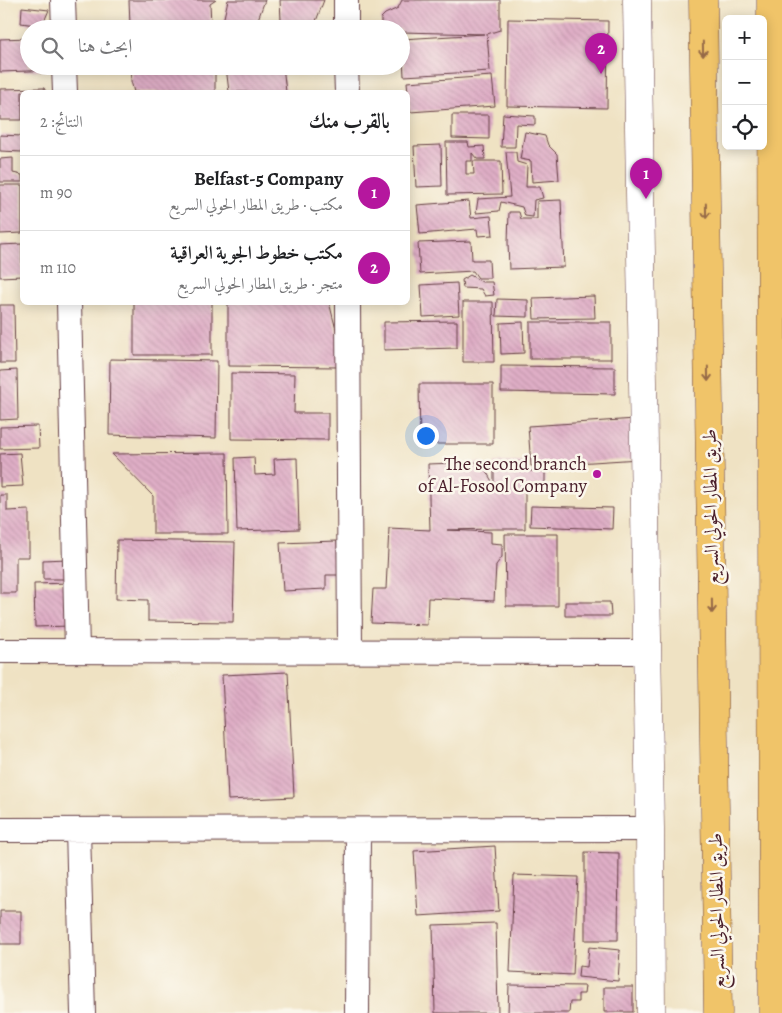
<!DOCTYPE html>
<html lang="ar">
<meta charset="utf-8">
<style>
body{margin:0;font-family:Alegreya,Amiri,serif;background:#f6f6f6;color:#202124;direction:rtl}
.controls{position:absolute;right:15px;top:15px;display:grid;overflow:hidden;border-radius:8px;box-shadow:0 2px 12px #0003}
.controls button{width:45px;height:45px;display:grid;place-items:center;padding:0;border:0;border-bottom:1px solid #e0e0e0;background:#fff;color:#202124;font:25px sans-serif}
.you{position:absolute;left:425px;top:435px;width:18px;height:18px;margin:-12px;border:4px solid #fff;border-radius:50%;background:#1a73e8;box-shadow:0 0 0 8px #1a73e833}
.badge{display:grid;place-items:center;width:32px;height:32px;border-radius:50%;background:#b5179e;color:#fff;font-size:16px;font-weight:700}
.pin{position:absolute;translate:-50% -41px;filter:drop-shadow(0 1px 2px #0008)}
.pin::after{content:'';position:absolute;top:26px;width:18px;height:15px;background:inherit;clip-path:polygon(0 0,100% 0,50% 100%)}
.list{margin:0;padding:0;list-style:none}
h2{display:flex;justify-content:space-between;align-items:center;height:65px;margin:0;padding:0 20px;font-size:21px}
h2 small{font-size:16px;font-weight:400;color:#757577}
.list li{display:grid;grid-template-columns:32px 1fr auto;gap:15px;align-items:center;box-sizing:border-box;height:75px;padding:0 20px;border-top:1px solid #e0e0e0}
.list b{display:block;font-size:19px;white-space:nowrap}
.list p{margin:0;font-size:16px;white-space:nowrap;color:#757577}
.list em{font-size:16px;font-style:normal;color:#757577}
.icon{flex:none;width:28px;height:28px;fill:none;stroke:currentColor;stroke-width:2;stroke-linecap:round;stroke-linejoin:round}
.map{position:relative;flex:none;width:782px;height:1013px;overflow:hidden;direction:ltr}
.search{position:absolute;background:#fff;box-shadow:0 2px 12px #0003;left:20px;top:20px;width:390px;height:55px;display:flex;align-items:center;gap:12px;box-sizing:border-box;padding:0 18px;border-radius:28px;color:#757577;font-size:19px}
.panel{position:absolute;background:#fff;box-shadow:0 2px 12px #0003;left:20px;top:90px;width:390px;height:215px;border-radius:8px;direction:rtl}
.map>svg:first-child{display:block}
.building{fill:url(#building-back-hatch)}
.lines{fill:none;stroke-linecap:round;stroke-linejoin:round}
.minor-casing{stroke:#633c42;stroke-width:26}
.tertiary-casing{stroke:#633c42;stroke-width:29}
.trunk-casing{stroke:#633c42;stroke-width:29}
.minor{stroke:#fff;stroke-width:24}
.tertiary{stroke:#fff;stroke-width:28}
.trunk{stroke:#f0c469;stroke-width:28}
.oneway{stroke:#956947}
.poi-dot{fill:#b5179e;stroke:#fbf7ec;stroke-width:2}
.labels{text-anchor:middle;stroke-width:5;stroke-linejoin:round;paint-order:stroke}
.poi-label{font-size:19px;fill:#4a1f2b;stroke:#fbf7ec;text-anchor:end}
.street-label{font-size:19px;fill:#4a1f2b;stroke:#fbf7ec}
</style>
<div class="map">
<svg width="782" height="1013" viewBox="0 0 782 1013">
<defs>
<pattern id="building-back-hatch" width="6" height="6" patternUnits="userSpaceOnUse" patternTransform="scale(1.25)"><rect width="6" height="6" fill="#dfaec6"/><path d="M-1 5l2 2M0 0l6 6M5-1l2 2" fill="none" stroke="#c195aa"/></pattern>
</defs>
<rect width="100%" height="100%" fill="#fbf7ec"/>
<filter id="ink" filterUnits="userSpaceOnUse"><feTurbulence type="fractalNoise" baseFrequency=".02" numOctaves="2"/><feDisplacementMap in="SourceGraphic" scale="10" xChannelSelector="R" yChannelSelector="G"/><feConvolveMatrix kernelMatrix="1 2 1 2 8 2 1 2 1" color-interpolation-filters="sRGB"/></filter>
<filter id="wash" filterUnits="userSpaceOnUse"><feTurbulence type="fractalNoise" baseFrequency=".0096" numOctaves="4" result="noise"/><feDisplacementMap in="SourceGraphic" scale="20" xChannelSelector="R" yChannelSelector="G"/><feGaussianBlur stdDeviation="1.12" result="paint"/><feColorMatrix in="noise" values="0 0 0 0 0 0 0 0 0 0 0 0 0 0 0 0 0 1.4 0 .05"/><feComposite in="paint" operator="in"/></filter>
<g filter="url(#wash)">
<rect width="100%" height="100%" fill="#efe2c3"/>
<g id="blocks">
<path class="building" d="M 129,0 L 216,0 L 210,4 L 211,23 L 130,25 Z
M 228,0 L 265,0 L 256,25 L 222,26 Z
M 280,0 L 324,0 L 313,29 L 274,29 L 274,20 L 281,20 Z
M 402,0 L 500,0 L 500,30 L 487,34 L 490,71 L 404,76 L 402,39 L 484,34 L 401,32 L 401,29 L 381,29 L 381,18 L 385,14 L 398,8 Z
M 22,7 L 49,10 L 42,26 L 21,23 Z
M 508,19 L 608,21 L 607,108 L 507,106 Z
M 29,38 L 29,66 L 57,66 L 57,70 L 0,72 L 0,39 Z
M 132,66 L 165,66 L 166,71 L 174,66 L 215,66 L 215,92 L 134,92 L 131,81 Z
M 233,66 L 283,66 L 286,92 L 229,92 L 226,67 Z
M 492,76 L 495,106 L 410,112 L 407,82 Z
M 44,88 L 46,92 L 22,92 L 22,120 L 0,120 L 0,89 Z
M 503,114 L 535,116 L 535,125 L 516,124 L 515,147 L 501,147 Z
M 452,115 L 489,115 L 489,139 L 452,138 Z
M 525,132 L 545,136 L 548,145 L 557,154 L 559,180 L 532,182 L 531,161 L 520,159 Z
M 0,135 L 22,136 L 22,152 L 0,151 Z
M 446,142 L 468,142 L 469,147 L 484,146 L 485,159 L 477,159 L 472,153 L 472,161 L 466,161 L 466,174 L 474,174 L 473,161 L 501,161 L 502,194 L 447,195 Z
M 441,145 L 442,186 L 416,187 L 414,146 Z
M 506,152 L 516,152 L 517,162 L 527,165 L 526,187 L 540,187 L 543,198 L 534,200 L 533,217 L 525,216 L 522,207 L 501,202 L 499,211 L 476,213 L 478,199 L 510,197 Z
M 13,158 L 13,173 L 22,175 L 22,182 L 0,182 L 0,159 Z
M 0,185 L 22,185 L 22,233 L 0,234 Z
M 561,200 L 564,267 L 509,269 L 508,242 L 509,212 L 519,212 L 521,219 L 537,219 L 537,201 Z
M 469,201 L 471,218 L 491,216 L 493,235 L 478,236 L 477,229 L 420,234 L 417,205 Z
M 471,241 L 472,260 L 489,260 L 490,278 L 478,278 L 473,271 L 420,274 L 418,243 Z
M 22,244 L 22,276 L 0,277 L 0,245 Z
M 470,275 L 482,282 L 492,282 L 494,295 L 485,296 L 481,289 L 463,288 L 462,280 Z
M 457,283 L 459,315 L 423,317 L 421,285 Z
M 594,296 L 595,318 L 534,319 L 533,298 Z
M 497,299 L 528,300 L 528,317 L 496,316 Z
M 134,302 L 212,302 L 212,355 L 134,355 Z
M 228,302 L 329,302 L 340,346 L 340,367 L 228,366 Z
M 463,302 L 493,302 L 494,362 L 463,362 Z
M 0,305 L 14,305 L 15,363 L 0,363 Z
M 457,321 L 457,348 L 384,350 L 384,322 Z
M 523,322 L 524,353 L 501,354 L 500,323 Z
M 530,322 L 611,322 L 611,359 L 530,359 Z
M 110,359 L 217,361 L 216,438 L 109,435 Z
M 501,366 L 615,367 L 615,394 L 501,392 Z
M 17,370 L 18,419 L 0,420 L 0,371 Z
M 231,373 L 295,374 L 294,413 L 328,413 L 328,440 L 231,439 Z
M 419,384 L 493,384 L 493,444 L 420,444 Z
M 636,419 L 639,459 L 531,466 L 528,426 Z
M 38,426 L 39,448 L 0,449 L 0,427 Z
M 20,453 L 23,486 L 0,487 L 0,454 Z
M 227,453 L 228,534 L 153,534 L 153,496 L 112,454 Z
M 254,457 L 255,475 L 275,474 L 274,459 L 297,458 L 299,529 L 237,531 L 235,458 Z
M 481,462 L 494,485 L 494,462 L 525,462 L 529,471 L 545,471 L 545,487 L 525,487 L 525,529 L 494,529 L 447,530 L 491,532 L 491,543 L 502,544 L 502,557 L 496,565 L 494,601 L 428,598 L 427,625 L 371,623 L 373,589 L 386,589 L 389,528 L 430,530 L 428,464 Z
M 0,495 L 7,495 L 7,511 L 29,510 L 29,557 L 16,557 L 16,593 L 0,593 Z
M 531,506 L 613,508 L 612,529 L 530,526 Z
M 505,534 L 558,534 L 558,606 L 506,606 Z
M 117,540 L 235,542 L 233,622 L 148,621 L 148,600 L 116,599 Z
M 337,541 L 338,575 L 326,575 L 326,589 L 283,591 L 280,543 Z
M 67,559 L 67,579 L 43,579 L 43,560 Z
M 70,583 L 71,626 L 35,627 L 34,584 Z
M 565,602 L 610,602 L 611,616 L 565,616 Z
M 288,672 L 294,797 L 228,800 L 222,675 Z
M 495,846 L 499,911 L 418,916 L 414,851 Z
M 585,852 L 619,853 L 618,940 L 585,940 Z
M 514,875 L 578,877 L 573,975 L 510,972 Z
M 0,911 L 21,911 L 21,944 L 0,944 Z
M 496,923 L 498,1013 L 435,1013 L 433,925 Z
M 589,947 L 620,950 L 618,981 L 578,977 L 579,966 L 587,967 Z
M 509,985 L 585,986 L 584,994 L 578,994 L 578,1002 L 570,1002 L 569,1013 L 508,1013 Z
M 604,987 L 633,987 L 633,1012 L 604,1012 Z"/>
</g>
</g>
<g filter="url(#ink)">
<use href="#blocks" fill-opacity="0" stroke="#633c42" stroke-width="1"/>
<g class="lines">
<defs>
<path id="minor" d="M 63,0 L 64,29
M 346,0 L 346,29
M 64,66 L 65,92
M 346,66 L 347,92
M 69,302 L 77,651
M 348,302 L 350,652
M 0,651 L 648,652
M 0,830 L 650,829
M 78,830 L 83,1013
M 357,1013 L 358,830"/>
<path id="tertiary" d="M 637,0 L 650,829 L 651,1013"/>
<path id="trunk" d="M 703,0 L 718,1013
M 771,0 L 773,1013"/>
</defs>
<use href="#minor" class="minor-casing"/>
<use href="#tertiary" class="tertiary-casing"/>
<use href="#trunk" class="trunk-casing"/>
<use href="#minor" class="minor"/>
<use href="#tertiary" class="tertiary"/>
<use href="#trunk" class="trunk"/>
</g>
<defs><path id="oneway-shaft" d="M-6 0H5M1.5-3L5.5 0L1.5 3" fill="none" stroke-width="1.6" stroke-linecap="round" stroke-linejoin="round" transform="scale(1.25)"/></defs>
<g class="oneway">
<use href="#oneway-shaft" transform="translate(703 49) rotate(89)"/>
<use href="#oneway-shaft" transform="translate(706 211) rotate(89)"/>
<use href="#oneway-shaft" transform="translate(708 374) rotate(89)"/>
<use href="#oneway-shaft" transform="translate(712 606) rotate(89)"/>
</g>
</g>
<circle class="poi-dot" cx="597" cy="474" r="5"/>
<g class="labels">
<g class="poi-label">
<text x="587" y="470">The second branch<tspan x="587" dy="22">of Al-Fosool Company</tspan></text>
</g>
<g class="street-label">
<text transform="translate(710 507) rotate(-91)" y="7">طريق المطار الحولي السريع</text>
<text transform="translate(716 911) rotate(-91)" y="7">طريق المطار الحولي السريع</text>
</g>
</g>
</svg>
<div class="controls">
<button>+</button>
<button>−</button>
<button><svg class="icon" aria-label="locate" viewBox="0 0 24 24"><circle cx="12" cy="12" r="6"/><path d="M12 2v4M12 18v4M2 12h4M18 12h4"/></svg></button>
</div>
<div class="you"></div>
<div class="pin badge" style="left:646px;top:199px">1</div>
<div class="pin badge" style="left:601px;top:74px">2</div>
<div class="search"><svg class="icon" aria-label="search" viewBox="0 0 24 24"><circle cx="10" cy="10" r="6"/><path d="M15 15l6 6"/></svg>ابحث هنا</div>
<section class="panel">
<h2>بالقرب منك<small>النتائج: 2</small></h2>
<ul class="list">
<li><span class="badge">1</span><div><b>Belfast-5 Company</b><p>مكتب · طريق المطار الحولي السريع</p></div><em>90 m</em></li>
<li><span class="badge">2</span><div><b>مكتب خطوط الجوية العراقية</b><p>متجر · طريق المطار الحولي السريع</p></div><em>110 m</em></li>
</ul>
</section>
</div>
